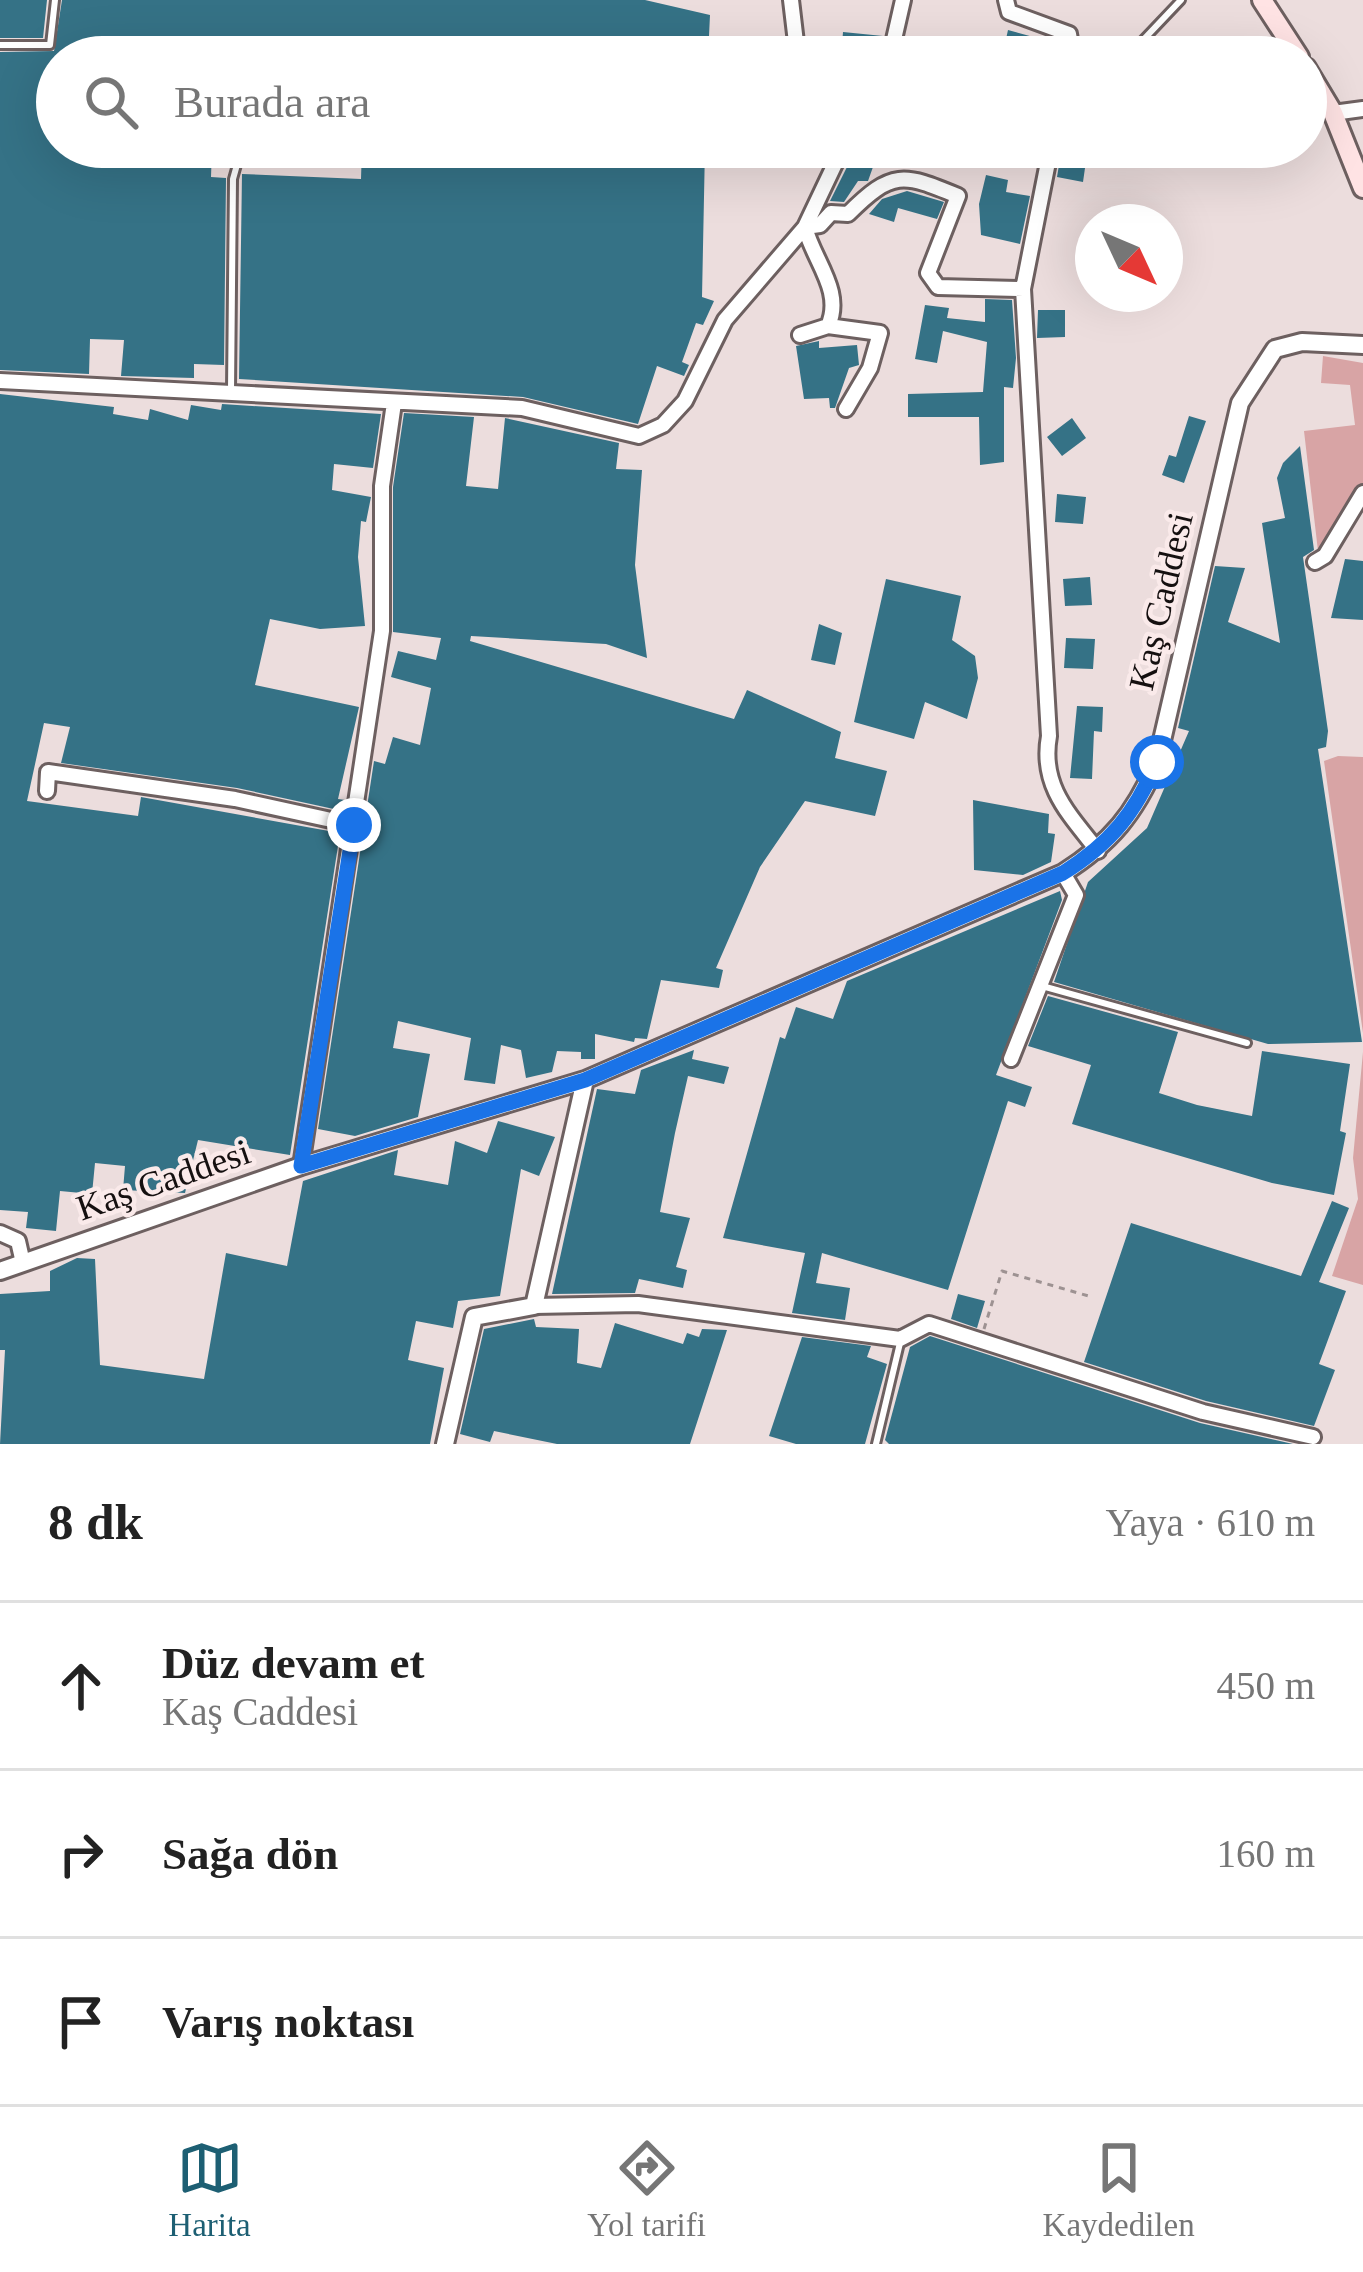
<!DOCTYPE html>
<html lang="tr">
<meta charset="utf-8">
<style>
body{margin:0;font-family:Georgia,serif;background:#f6f6f6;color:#222}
.compass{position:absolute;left:1075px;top:204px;width:108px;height:108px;border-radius:50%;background:#fff;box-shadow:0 12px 48px #0002;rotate:134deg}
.stop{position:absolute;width:36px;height:36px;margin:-27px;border:9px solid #1a73e8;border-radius:50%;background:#fff}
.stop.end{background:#1a73e8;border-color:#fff;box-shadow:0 3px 12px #0008}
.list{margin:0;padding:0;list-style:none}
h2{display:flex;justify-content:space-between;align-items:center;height:156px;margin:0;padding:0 48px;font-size:51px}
h2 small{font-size:39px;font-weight:400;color:#767676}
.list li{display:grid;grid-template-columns:78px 1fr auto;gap:36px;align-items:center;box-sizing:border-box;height:168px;padding:0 48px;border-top:3px solid #e0e0e0}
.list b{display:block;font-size:45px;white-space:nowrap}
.list p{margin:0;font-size:39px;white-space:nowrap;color:#767676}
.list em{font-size:39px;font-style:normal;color:#767676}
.icon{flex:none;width:66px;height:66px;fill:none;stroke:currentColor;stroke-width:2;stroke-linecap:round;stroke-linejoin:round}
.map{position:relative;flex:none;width:1363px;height:1444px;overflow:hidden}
.search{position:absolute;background:#fff;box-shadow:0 12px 48px #0002;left:36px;right:36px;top:36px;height:132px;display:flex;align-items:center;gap:30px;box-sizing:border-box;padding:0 42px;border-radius:66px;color:#767676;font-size:45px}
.sheet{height:660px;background:#fff}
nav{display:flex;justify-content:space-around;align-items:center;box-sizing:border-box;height:168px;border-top:3px solid #e0e0e0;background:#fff;font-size:33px;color:#767676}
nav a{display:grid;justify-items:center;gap:6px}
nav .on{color:#1d5f73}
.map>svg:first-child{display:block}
.green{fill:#d8a4a5}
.building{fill:#357286}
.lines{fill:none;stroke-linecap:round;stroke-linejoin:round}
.service-casing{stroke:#6d6060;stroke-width:12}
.minor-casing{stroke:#6d6060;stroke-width:20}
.tertiary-casing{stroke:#6d6060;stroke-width:22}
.secondary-casing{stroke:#6d6060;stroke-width:24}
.path{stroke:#9d9292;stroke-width:3;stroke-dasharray:6 6;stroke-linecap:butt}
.service{stroke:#fff;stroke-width:6}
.minor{stroke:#fff;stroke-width:14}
.tertiary{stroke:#fff;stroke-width:16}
.secondary{stroke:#ffe3e4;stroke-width:18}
.route{stroke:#1a73e8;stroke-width:15}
.labels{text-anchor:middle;stroke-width:9;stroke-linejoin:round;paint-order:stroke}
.street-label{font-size:36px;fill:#151010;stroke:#faeaea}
</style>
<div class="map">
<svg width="1363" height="1444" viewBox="0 0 1363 1444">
<rect width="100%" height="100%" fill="#ecdddd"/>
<path class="green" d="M 1323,356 L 1363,363 L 1363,488 L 1318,551 L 1304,431 L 1355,425 L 1350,385 L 1321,383 Z
M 1338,756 L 1363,757 L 1363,1033 L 1324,761 Z
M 1363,1052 L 1363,1285 L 1332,1276 L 1358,1199 L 1353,1158 Z"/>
<path class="building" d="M 0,0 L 47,0 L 43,38 L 0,38 Z
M 62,0 L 645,0 L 710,15 L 708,57 L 57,57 L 57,147 L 212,147 L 211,177 L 226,178 L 224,365 L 194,364 L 194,378 L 121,376 L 124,340 L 90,339 L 89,374 L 0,370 L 0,52 L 54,51 Z
M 1008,30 L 1059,44 L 1062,57 L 1002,57 Z
M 843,32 L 883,36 L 882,42 L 866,45 L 871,46 L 870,57 L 841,57 Z
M 362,147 L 705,147 L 702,297 L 714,301 L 703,325 L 696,323 L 682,362 L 689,365 L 684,376 L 657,366 L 638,424 L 523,397 L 239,379 L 242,174 L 361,179 Z
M 1062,147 L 1088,147 L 1083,182 L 1057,177 Z
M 851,159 L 873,167 L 868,181 L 858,181 L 844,202 L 830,201 Z
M 986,175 L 1008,180 L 1006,192 L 1030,196 L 1020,244 L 981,235 L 979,204 Z
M 907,191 L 944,202 L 937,219 L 898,208 L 894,222 L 869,214 L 882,199 Z
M 985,299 L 1012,300 L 1016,358 L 1013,388 L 1004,387 L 1004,462 L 980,465 L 979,417 L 908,417 L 908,394 L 983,392 L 987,342 L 943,331 L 937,363 L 915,359 L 925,305 L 949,308 L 947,318 L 985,322 Z
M 1038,310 L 1065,310 L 1065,337 L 1037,338 Z
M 819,341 L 819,348 L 857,345 L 859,365 L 849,368 L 835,408 L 830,408 L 829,398 L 804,399 L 796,346 Z
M 0,394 L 114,407 L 113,414 L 148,420 L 150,409 L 188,420 L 191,405 L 221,410 L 222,404 L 381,414 L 373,468 L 334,464 L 332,490 L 371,497 L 366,522 L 361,521 L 358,557 L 365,626 L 320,629 L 270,619 L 255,685 L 359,707 L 338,799 L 345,800 L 343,811 L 237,788 L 61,763 L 70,727 L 44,723 L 27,801 L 138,816 L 141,797 L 340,833 L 290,1155 L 198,1140 L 185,1193 L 123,1190 L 125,1166 L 95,1163 L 92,1194 L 60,1191 L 56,1231 L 26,1228 L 28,1212 L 0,1210 Z
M 404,413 L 474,417 L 466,486 L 498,489 L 505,418 L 619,443 L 616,469 L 642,470 L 635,565 L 647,658 L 606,644 L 471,636 L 470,641 L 734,719 L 747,690 L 841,732 L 835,758 L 887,771 L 875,816 L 805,801 L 760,867 L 716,968 L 723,970 L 719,988 L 661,980 L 647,1039 L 635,1038 L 634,1042 L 595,1034 L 595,1059 L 581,1059 L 581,1052 L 557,1051 L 552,1072 L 526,1078 L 521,1050 L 501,1045 L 495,1084 L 464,1080 L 471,1038 L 398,1021 L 393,1048 L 430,1054 L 418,1117 L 355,1136 L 318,1129 L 374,761 L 385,764 L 393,737 L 420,745 L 431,688 L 391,677 L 398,651 L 436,660 L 441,638 L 393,632 L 393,487 Z
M 1189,416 L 1206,421 L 1184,483 L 1162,475 L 1169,455 L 1176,457 Z
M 1072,418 L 1086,438 L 1062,456 L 1047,437 Z
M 1300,446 L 1314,550 L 1303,557 L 1328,731 L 1326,747 L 1318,749 L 1362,1042 L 1268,1044 L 1054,982 L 1088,882 L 1147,828 L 1189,731 L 1178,728 L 1215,566 L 1245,568 L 1228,622 L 1280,643 L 1262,523 L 1285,518 L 1277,478 L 1283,463 Z
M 1057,494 L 1086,497 L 1083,524 L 1055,522 Z
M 1345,559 L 1363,561 L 1363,620 L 1331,618 Z
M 1090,577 L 1092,605 L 1065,606 L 1063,579 Z
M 886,579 L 961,596 L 952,640 L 975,656 L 978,678 L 967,719 L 925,702 L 914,739 L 854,722 Z
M 819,624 L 842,633 L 835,665 L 811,660 Z
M 1066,638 L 1095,639 L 1093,669 L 1064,668 Z
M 1077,706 L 1103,707 L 1102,732 L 1094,731 L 1092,779 L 1070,778 Z
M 973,800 L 1049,814 L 1048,833 L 1055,834 L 1051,862 L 1023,875 L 974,870 Z
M 1060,891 L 1062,900 L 996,1075 L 1032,1087 L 1025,1107 L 1008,1101 L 948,1290 L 822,1253 L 816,1283 L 850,1288 L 845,1320 L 792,1313 L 805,1253 L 723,1238 L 780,1037 L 785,1039 L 796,1007 L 833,1019 L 847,981 Z
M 1048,996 L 1178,1032 L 1159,1093 L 1197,1105 L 1252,1116 L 1262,1051 L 1350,1064 L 1340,1131 L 1346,1133 L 1334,1195 L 1272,1183 L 1072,1124 L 1091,1065 L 1028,1046 Z
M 694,1050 L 692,1059 L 729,1067 L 724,1084 L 688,1076 L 675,1133 L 660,1212 L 690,1218 L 676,1267 L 687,1270 L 683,1288 L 639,1279 L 635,1293 L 552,1294 L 597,1089 L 635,1094 L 641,1070 Z
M 498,1121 L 555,1137 L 539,1176 L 521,1169 L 500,1296 L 458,1301 L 453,1328 L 416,1321 L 408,1360 L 444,1368 L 430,1444 L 0,1444 L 5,1350 L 0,1350 L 0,1294 L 50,1291 L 50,1271 L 77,1258 L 95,1259 L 100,1365 L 204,1379 L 226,1253 L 287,1266 L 303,1181 L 398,1150 L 394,1175 L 448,1185 L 455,1141 L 487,1153 Z
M 1332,1201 L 1349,1208 L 1319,1282 L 1346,1291 L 1319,1364 L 1335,1370 L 1314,1426 L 1206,1401 L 1084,1362 L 1131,1223 L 1301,1276 Z
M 958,1294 L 985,1301 L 977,1328 L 951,1319 Z
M 534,1319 L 536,1327 L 579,1329 L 577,1363 L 601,1368 L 615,1323 L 683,1344 L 687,1333 L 699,1337 L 702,1329 L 727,1330 L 690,1444 L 557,1444 L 494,1431 L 490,1442 L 460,1434 L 484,1329 Z
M 930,1336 L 1200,1423 L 1293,1444 L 889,1444 L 885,1440 L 910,1347 Z
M 802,1337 L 871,1346 L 867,1357 L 887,1364 L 865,1444 L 796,1444 L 769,1436 Z"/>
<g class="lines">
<defs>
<path id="service" d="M 0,45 L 50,45 L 55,0
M 1075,52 L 1093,57
M 1127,57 L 1181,0
M 231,391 L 233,179 L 242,147
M 1042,986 L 1247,1043
M 876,1444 L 900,1343"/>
<path id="minor" d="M 791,0 L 797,51 L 811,57
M 1006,0 L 1009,12 L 1069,34 L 1073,57
M 890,57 L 903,0
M 1333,113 L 1363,109
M 1051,147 L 1023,289 L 1049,736 C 1040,786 1069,814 1098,851
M 828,326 L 880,333 L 870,368 L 846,409
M 800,335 L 828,326 C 844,291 813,260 805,227 L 820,225 L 831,213 L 848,214 C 892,170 903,173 958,196 L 928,273 L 938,287 L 1023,289
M 0,381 L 522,408 L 639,436 L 663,425 L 685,401 L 725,320 L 805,227 L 843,147
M 1315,562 L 1325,556 L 1363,493
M 47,791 L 48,772 L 235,799 L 354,825
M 1011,1059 L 1076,895 L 1063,873
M 301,1166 L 382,631 L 382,486 L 394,403
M 0,1233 L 18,1241 L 23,1263
M 534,1306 L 638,1304 L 900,1339 L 929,1324 L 1203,1412 L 1313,1437"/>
<path id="tertiary" d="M 0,1271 L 301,1166 L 585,1080 L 1063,873 C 1111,843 1135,813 1157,762 L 1240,403 L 1275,349 L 1302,342 L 1363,345
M 445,1444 L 474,1317 L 534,1306 L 585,1080"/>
<path id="secondary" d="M 1262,0 L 1299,57
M 1306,68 L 1333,113 L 1363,188"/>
</defs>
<use href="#service" class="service-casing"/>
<use href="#minor" class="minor-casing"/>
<use href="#tertiary" class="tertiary-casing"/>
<use href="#secondary" class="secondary-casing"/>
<path class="path" d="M 984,1329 L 1002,1271 L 1092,1297"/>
<use href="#service" class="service"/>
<use href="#minor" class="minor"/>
<use href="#tertiary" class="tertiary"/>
<use href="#secondary" class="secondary"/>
</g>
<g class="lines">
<path class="route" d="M 354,825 L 301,1166 L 585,1080 L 1063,873 C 1111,843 1135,813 1157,762"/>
</g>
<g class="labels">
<g class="street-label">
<text transform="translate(1160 601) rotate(-77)" y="13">Kaş Caddesi</text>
<text transform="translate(163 1179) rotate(-19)" y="13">Kaş Caddesi</text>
</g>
</g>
</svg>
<svg class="compass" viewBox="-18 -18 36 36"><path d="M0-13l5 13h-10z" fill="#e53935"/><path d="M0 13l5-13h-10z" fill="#767676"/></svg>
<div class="stop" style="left:1157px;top:762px"></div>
<div class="stop end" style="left:354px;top:825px"></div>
<div class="search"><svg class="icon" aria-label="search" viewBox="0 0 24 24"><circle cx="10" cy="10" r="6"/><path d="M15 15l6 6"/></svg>Burada ara</div>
</div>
<section class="sheet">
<h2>8 dk<small>Yaya · 610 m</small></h2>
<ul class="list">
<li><svg class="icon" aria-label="ahead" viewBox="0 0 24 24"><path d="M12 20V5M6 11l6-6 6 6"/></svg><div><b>Düz devam et</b><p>Kaş Caddesi</p></div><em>450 m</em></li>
<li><svg class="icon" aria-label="right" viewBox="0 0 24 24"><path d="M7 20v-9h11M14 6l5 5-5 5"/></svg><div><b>Sağa dön</b></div><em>160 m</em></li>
<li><svg class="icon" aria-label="arrive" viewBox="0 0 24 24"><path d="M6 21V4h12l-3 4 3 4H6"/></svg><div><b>Varış noktası</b></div></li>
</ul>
</section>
<nav>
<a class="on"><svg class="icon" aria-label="map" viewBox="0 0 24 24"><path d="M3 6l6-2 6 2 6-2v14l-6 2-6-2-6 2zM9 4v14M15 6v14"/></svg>Harita</a>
<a><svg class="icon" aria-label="directions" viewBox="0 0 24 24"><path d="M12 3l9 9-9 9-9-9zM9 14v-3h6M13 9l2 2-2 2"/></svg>Yol tarifi</a>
<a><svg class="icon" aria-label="saved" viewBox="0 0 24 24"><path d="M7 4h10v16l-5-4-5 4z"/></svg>Kaydedilen</a>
</nav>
